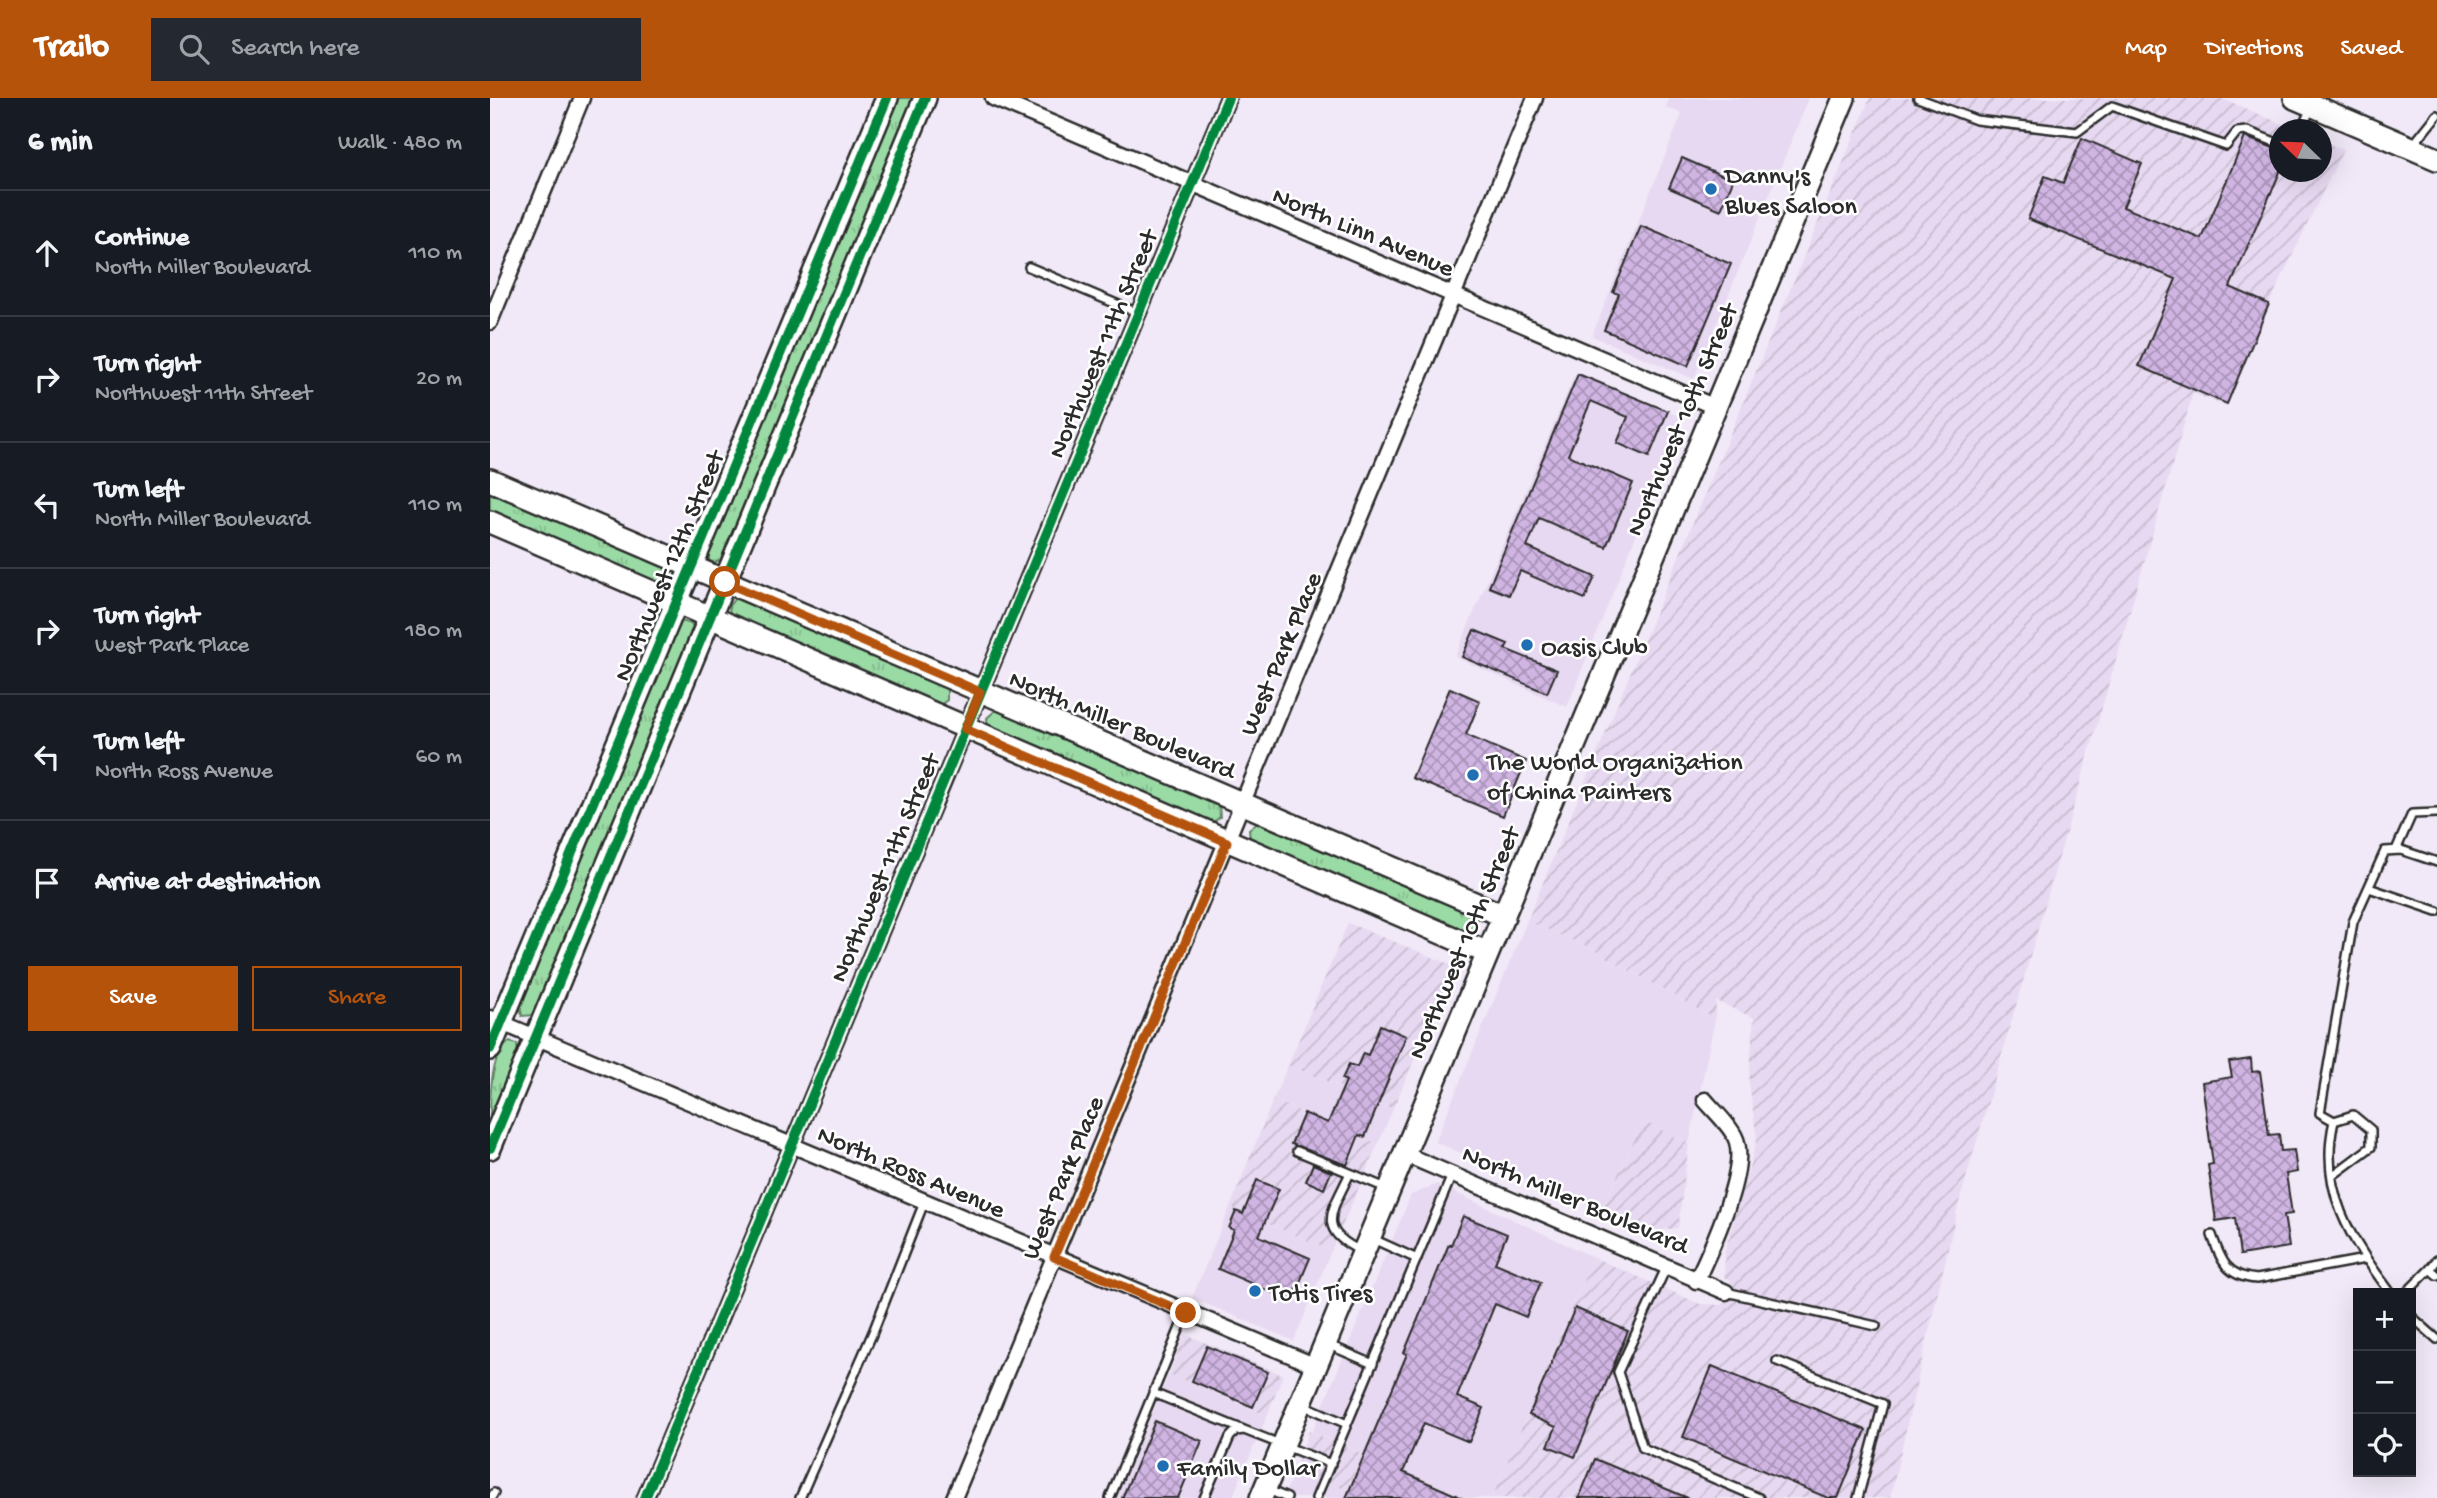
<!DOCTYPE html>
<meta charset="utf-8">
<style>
body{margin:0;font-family:"Gochi Hand",sans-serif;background:#242831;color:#f1f3f6}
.controls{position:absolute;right:21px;bottom:21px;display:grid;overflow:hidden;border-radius:0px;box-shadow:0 7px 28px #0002}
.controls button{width:63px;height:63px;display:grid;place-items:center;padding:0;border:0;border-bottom:2px solid #363941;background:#171b24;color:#f1f3f6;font:35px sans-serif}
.compass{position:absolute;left:1779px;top:21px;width:63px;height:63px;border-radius:50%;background:#171b24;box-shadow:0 7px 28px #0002;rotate:293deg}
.stop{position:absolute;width:21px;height:21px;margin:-16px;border:5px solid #b45309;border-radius:50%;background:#fff}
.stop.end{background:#b45309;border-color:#fff;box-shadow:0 2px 7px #0008}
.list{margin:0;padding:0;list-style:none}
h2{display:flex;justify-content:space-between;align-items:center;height:91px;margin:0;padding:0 28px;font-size:30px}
h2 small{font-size:23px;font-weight:400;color:#9ea1a6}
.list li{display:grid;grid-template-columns:46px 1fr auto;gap:21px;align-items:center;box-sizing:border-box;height:126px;padding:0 28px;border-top:2px solid #363941}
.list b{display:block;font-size:26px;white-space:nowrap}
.list p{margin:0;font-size:23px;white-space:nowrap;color:#9ea1a6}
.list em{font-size:23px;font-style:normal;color:#9ea1a6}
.actions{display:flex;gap:14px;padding:21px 28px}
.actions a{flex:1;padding:16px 0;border:2px solid #b45309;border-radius:0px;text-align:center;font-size:24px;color:#b45309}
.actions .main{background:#b45309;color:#fff}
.icon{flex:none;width:38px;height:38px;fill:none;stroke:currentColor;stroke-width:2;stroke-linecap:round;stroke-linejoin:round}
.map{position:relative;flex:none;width:1947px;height:1400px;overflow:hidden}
header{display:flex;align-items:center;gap:42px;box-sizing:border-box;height:98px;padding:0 35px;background:#b45309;color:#fff}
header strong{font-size:33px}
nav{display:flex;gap:38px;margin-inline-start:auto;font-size:24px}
.search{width:490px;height:63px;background:#242831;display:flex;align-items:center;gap:18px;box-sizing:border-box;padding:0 24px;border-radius:0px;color:#9ea1a6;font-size:26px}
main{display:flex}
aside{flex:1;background:#171b24}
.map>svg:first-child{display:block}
.built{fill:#e7d9f1}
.industrial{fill:url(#industrial-furrows)}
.grass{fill:url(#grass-tufts);stroke:#628368;stroke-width:2}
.building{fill:url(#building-cross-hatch);stroke:#2b2b2b;stroke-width:2}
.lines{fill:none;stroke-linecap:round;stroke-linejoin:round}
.lane-casing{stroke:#2b2b2b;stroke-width:12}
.street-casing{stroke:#2b2b2b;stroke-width:19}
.secondary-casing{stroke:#2b2b2b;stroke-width:26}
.lane{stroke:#fff;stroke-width:7}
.street{stroke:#fff;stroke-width:14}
.secondary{stroke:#fff;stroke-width:21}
.cycleway-casing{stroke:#fff;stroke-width:15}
.cycleway{stroke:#00873e;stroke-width:10}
.route{stroke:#b45309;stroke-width:9}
.poi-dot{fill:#1f6fb2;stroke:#fff;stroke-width:2.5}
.labels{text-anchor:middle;stroke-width:5;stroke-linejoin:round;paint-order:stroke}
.poi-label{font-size:26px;fill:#2b2b2b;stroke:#fff;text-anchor:start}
.street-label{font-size:26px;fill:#2b2b2b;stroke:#fff}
</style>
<header>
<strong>Trailo</strong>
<div class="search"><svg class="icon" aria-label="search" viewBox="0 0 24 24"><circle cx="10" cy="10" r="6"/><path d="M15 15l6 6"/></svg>Search here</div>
<nav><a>Map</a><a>Directions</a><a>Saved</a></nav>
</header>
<main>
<aside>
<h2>6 min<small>Walk · 480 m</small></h2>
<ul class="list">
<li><svg class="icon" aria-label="ahead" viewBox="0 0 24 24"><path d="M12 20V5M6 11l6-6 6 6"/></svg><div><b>Continue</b><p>North Miller Boulevard</p></div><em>110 m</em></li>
<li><svg class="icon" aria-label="right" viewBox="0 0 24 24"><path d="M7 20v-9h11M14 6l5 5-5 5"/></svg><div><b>Turn right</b><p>Northwest 11th Street</p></div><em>20 m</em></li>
<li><svg class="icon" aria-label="left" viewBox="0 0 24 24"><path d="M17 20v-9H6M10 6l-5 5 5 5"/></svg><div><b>Turn left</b><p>North Miller Boulevard</p></div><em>110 m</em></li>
<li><svg class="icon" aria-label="right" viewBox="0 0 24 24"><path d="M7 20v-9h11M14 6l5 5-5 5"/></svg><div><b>Turn right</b><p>West Park Place</p></div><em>180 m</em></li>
<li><svg class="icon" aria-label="left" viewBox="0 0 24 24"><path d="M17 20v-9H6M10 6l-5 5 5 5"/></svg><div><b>Turn left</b><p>North Ross Avenue</p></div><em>60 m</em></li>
<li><svg class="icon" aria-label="arrive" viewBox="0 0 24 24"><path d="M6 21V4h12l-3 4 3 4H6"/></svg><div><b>Arrive at destination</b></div></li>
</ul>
<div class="actions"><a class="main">Save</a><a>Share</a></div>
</aside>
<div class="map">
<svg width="1947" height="1400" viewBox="0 0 1947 1400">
<defs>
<pattern id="industrial-furrows" width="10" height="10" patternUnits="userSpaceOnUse" patternTransform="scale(1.75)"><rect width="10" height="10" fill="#e7d9f1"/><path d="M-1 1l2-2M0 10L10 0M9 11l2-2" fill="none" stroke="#c6bacf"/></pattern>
<pattern id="grass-tufts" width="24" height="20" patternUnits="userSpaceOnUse" patternTransform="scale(1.75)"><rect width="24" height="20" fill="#9adba5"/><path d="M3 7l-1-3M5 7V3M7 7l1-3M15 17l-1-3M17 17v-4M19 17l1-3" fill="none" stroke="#85bc8e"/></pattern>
<pattern id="building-cross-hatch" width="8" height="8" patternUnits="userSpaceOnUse" patternTransform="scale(1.75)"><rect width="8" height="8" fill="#d0b5e3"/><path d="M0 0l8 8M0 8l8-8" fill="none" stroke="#a993b8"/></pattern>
</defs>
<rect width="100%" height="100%" fill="#f1e9f7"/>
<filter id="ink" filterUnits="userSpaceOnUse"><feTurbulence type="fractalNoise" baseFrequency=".0143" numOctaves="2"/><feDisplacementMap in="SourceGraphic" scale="14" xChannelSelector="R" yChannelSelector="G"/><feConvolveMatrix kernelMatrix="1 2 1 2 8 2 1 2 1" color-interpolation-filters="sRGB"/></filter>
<g filter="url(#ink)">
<path class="built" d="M 1180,0 L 1319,0 L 1204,281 L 1102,238 L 1192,16 L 1176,9 Z
M 1086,274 L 1193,320 L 1077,609 L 965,559 Z
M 1037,823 L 1096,848 L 1225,921 L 1199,1045 L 1153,1023 L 1111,1112 L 945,1044 Z
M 798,967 L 903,1011 L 888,1046 L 783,1002 Z
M 947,1086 L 1103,1159 L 1002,1400 L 979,1400 L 822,1334 L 921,1097 Z
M 740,1109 L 841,1153 L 804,1243 L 702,1200 Z
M 679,1276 L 777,1318 L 742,1400 L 627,1400 Z
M 805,1371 L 876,1400 L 793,1400 Z"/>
<path class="industrial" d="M 1380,0 L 1731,0 L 1804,31 L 1790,32 L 1790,74 L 1832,74 L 1832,43 L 1853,52 L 1779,206 L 1735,308 L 1703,295 L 1468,1108 L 1400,1400 L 1002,1400 L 1103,1159 L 1210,1206 L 1232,1207 L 1241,1183 L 1234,1179 L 1235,1152 L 1267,1042 L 1259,984 L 1264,920 L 1226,903 L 1225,921 L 1096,848 L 1037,823 Z
M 858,825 L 964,868 L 903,1011 L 798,967 Z
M 783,1002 L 888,1046 L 841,1153 L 740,1109 Z
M 1153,1023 L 1199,1045 L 1188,1130 L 1164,1133 L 1111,1112 Z
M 695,1236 L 793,1277 L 777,1318 L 679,1276 Z
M 819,1333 L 979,1400 L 876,1400 L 805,1371 Z"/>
<path class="grass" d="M 407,0 L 424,0 L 233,460 L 224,465 L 219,462 L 218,453 Z
M 0,392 L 178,468 L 182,473 L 181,484 L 172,489 L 0,415 Z
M 245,500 L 252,500 L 453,588 L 457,592 L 457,602 L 449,608 L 240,517 L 239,508 Z
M 191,523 L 202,526 L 203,533 L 44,917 L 32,918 L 30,907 Z
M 506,612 L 725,704 L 729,707 L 730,719 L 722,725 L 498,629 L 497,620 Z
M 767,725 L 980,814 L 987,820 L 986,830 L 978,835 L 760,741 L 759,731 Z
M 19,944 L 27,946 L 28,954 L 0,1021 C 0,998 0,958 19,944 Z"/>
<path class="building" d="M 1755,39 L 1789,52 L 1790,74 L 1740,189 L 1779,206 L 1737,306 L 1649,268 L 1686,181 L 1538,121 L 1555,78 L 1573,85 L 1592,40 L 1652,66 L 1633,109 L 1712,141 Z
M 1192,60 L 1243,82 L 1231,112 L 1179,90 Z
M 1151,128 L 1241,166 L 1198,268 L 1114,232 L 1129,196 L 1123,194 Z
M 1088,276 L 1178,313 L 1159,359 L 1127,345 L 1138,319 L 1101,303 L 1078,357 L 1143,385 L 1116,449 L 1049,420 L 1037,449 L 1105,479 L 1095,501 L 1030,473 L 1019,497 L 999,489 Z
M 984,532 L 1018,546 L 1015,551 L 1067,572 L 1057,595 L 972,559 Z
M 960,590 L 990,603 L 976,637 L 1036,663 L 1013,718 L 922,680 Z
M 890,927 L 916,938 L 875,1039 L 869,1037 L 857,1067 L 801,1046 L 814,1015 L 838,1025 L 856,983 L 852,981 L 859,966 L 867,969 L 873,955 L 878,957 Z
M 1761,961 L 1762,974 L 1770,973 L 1779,1037 L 1789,1036 L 1791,1053 L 1804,1052 L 1807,1074 L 1796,1076 L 1802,1116 L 1794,1117 L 1799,1149 L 1750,1157 L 1745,1120 L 1726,1123 L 1718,1067 L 1723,1066 L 1712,984 L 1742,979 L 1739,964 Z
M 823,1066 L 841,1074 L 834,1091 L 816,1083 Z
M 767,1082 L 789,1091 L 769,1138 L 820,1160 L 802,1203 L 728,1171 L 744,1132 L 739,1130 L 746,1113 L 753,1116 Z
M 973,1118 L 1017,1136 L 1005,1165 L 1051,1184 L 1036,1219 L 1005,1206 L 967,1299 L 994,1310 L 979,1344 L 934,1325 L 913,1374 L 972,1400 L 856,1400 L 917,1256 L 914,1255 L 959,1146 L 961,1147 Z
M 1085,1210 L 1138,1233 L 1085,1359 L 1058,1348 L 1066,1329 L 1039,1317 Z
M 717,1248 L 778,1274 L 763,1309 L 702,1283 Z
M 1222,1268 L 1376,1332 L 1348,1400 L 1338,1400 L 1193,1339 Z
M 665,1323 L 712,1343 L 688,1400 L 632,1400 Z
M 1105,1361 L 1198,1400 L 1089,1400 Z"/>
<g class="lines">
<defs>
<path id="lane" d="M 1428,0 L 1486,22 L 1587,34 L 1622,8 L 1736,48 L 1747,34 L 1757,33 L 1790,46
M 1811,32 L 1821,10
M 1923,47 L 1947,17
M 539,169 L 648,215
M 1906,752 L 1922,716 L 1947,715
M 1879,790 L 1947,813
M 1844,1023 L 1830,1015 L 1863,824 L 1895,753 L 1911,752 L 1947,764
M 807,1053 L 896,1090
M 860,1075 C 843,1112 824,1131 871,1153
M 1842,1078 L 1881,1049 L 1881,1032 L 1863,1017 L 1844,1023 C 1828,1092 1861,1142 1901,1195
M 1722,1137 C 1731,1163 1737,1179 1767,1181 L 1875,1161
M 883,1141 L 927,1161
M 1176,1170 L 1128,1274 L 1153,1350 L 1269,1400
M 1940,1171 L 1947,1162
M 1236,1194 L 1386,1228
M 1916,1195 L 1940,1171 L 1947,1177
M 1921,1218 L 1947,1241
M 839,1247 L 883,1266
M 1287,1263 L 1393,1306 L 1368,1400
M 663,1295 L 754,1332
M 811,1306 L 857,1326
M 776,1391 L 797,1400
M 1,1400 L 4,1395
M 310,1400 L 383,1234 L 435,1102
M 620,1400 L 696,1215
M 714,1400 L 740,1339 L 746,1333 L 754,1332 L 841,1366
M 826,1400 L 962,1077"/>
<path id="street" d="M 503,0 L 1225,309
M 0,224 L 92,0
M 0,920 L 826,1268
M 914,1056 L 1236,1194
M 1206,1183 C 1220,1154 1260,1068 1245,1039 C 1239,1026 1224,1013 1215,1002
M 155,1400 L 738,0
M 464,1400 L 1045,0"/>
<path id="secondary" d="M 1805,0 L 1947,61
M 0,382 L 1014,818
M 0,424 L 998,855
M 0,951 L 397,0
M 0,1050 L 435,0
M 771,1400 L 1354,0"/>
</defs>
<use href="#lane" class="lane-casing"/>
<use href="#street" class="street-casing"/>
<use href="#secondary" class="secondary-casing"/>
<use href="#lane" class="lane"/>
<use href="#street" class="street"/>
<use href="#secondary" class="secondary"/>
<defs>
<path id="cycleway" d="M 0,951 L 397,0
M 0,1050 L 435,0
M 155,1400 L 738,0"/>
</defs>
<use href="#cycleway" class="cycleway-casing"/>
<use href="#cycleway" class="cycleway"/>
</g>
</g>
<g class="lines" filter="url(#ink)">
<path class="route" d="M 235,484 L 490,594 L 475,631 L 737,744 L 564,1159 L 696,1215"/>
</g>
<g class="poi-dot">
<circle cx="1221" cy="91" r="7"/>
<circle cx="1037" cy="547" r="7"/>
<circle cx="983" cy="677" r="7"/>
<circle cx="765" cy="1193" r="7"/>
<circle cx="673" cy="1368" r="7"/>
</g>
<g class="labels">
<g class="poi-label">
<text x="1235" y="85">Danny's<tspan x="1235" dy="30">Blues Saloon</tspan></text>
<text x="1051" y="556">Oasis Club</text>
<text x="997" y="671">The World Organization<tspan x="997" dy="30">of China Painters</tspan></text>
<text x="779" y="1202">Totis Tires</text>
<text x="687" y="1377">Family Dollar</text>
</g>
<g class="street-label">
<text transform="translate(874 132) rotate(23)" y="9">North Linn Avenue</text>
<text transform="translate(611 245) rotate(-67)" y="9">Northwest 11th Street</text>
<text transform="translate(1190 321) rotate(-67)" y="9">Northwest 10th Street</text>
<text transform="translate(177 467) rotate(-67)" y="9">Northwest 12th Street</text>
<text transform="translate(789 555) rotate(-67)" y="9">West Park Place</text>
<text transform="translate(633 625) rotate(23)" y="9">North Miller Boulevard</text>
<text transform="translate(393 769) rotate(-67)" y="9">Northwest 11th Street</text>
<text transform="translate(972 844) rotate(-67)" y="9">Northwest 10th Street</text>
<text transform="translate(422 1072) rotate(23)" y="9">North Ross Avenue</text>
<text transform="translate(571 1079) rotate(-67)" y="9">West Park Place</text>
<text transform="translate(1086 1100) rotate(23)" y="9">North Miller Boulevard</text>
</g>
</g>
</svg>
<div class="controls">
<button>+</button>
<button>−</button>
<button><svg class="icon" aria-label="locate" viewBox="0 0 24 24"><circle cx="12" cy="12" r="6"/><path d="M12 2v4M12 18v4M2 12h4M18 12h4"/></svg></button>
</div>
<svg class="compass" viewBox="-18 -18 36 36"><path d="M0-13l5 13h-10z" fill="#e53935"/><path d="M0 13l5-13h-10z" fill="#9ea1a6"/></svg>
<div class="stop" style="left:235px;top:484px"></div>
<div class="stop end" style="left:696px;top:1215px"></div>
</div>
</main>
